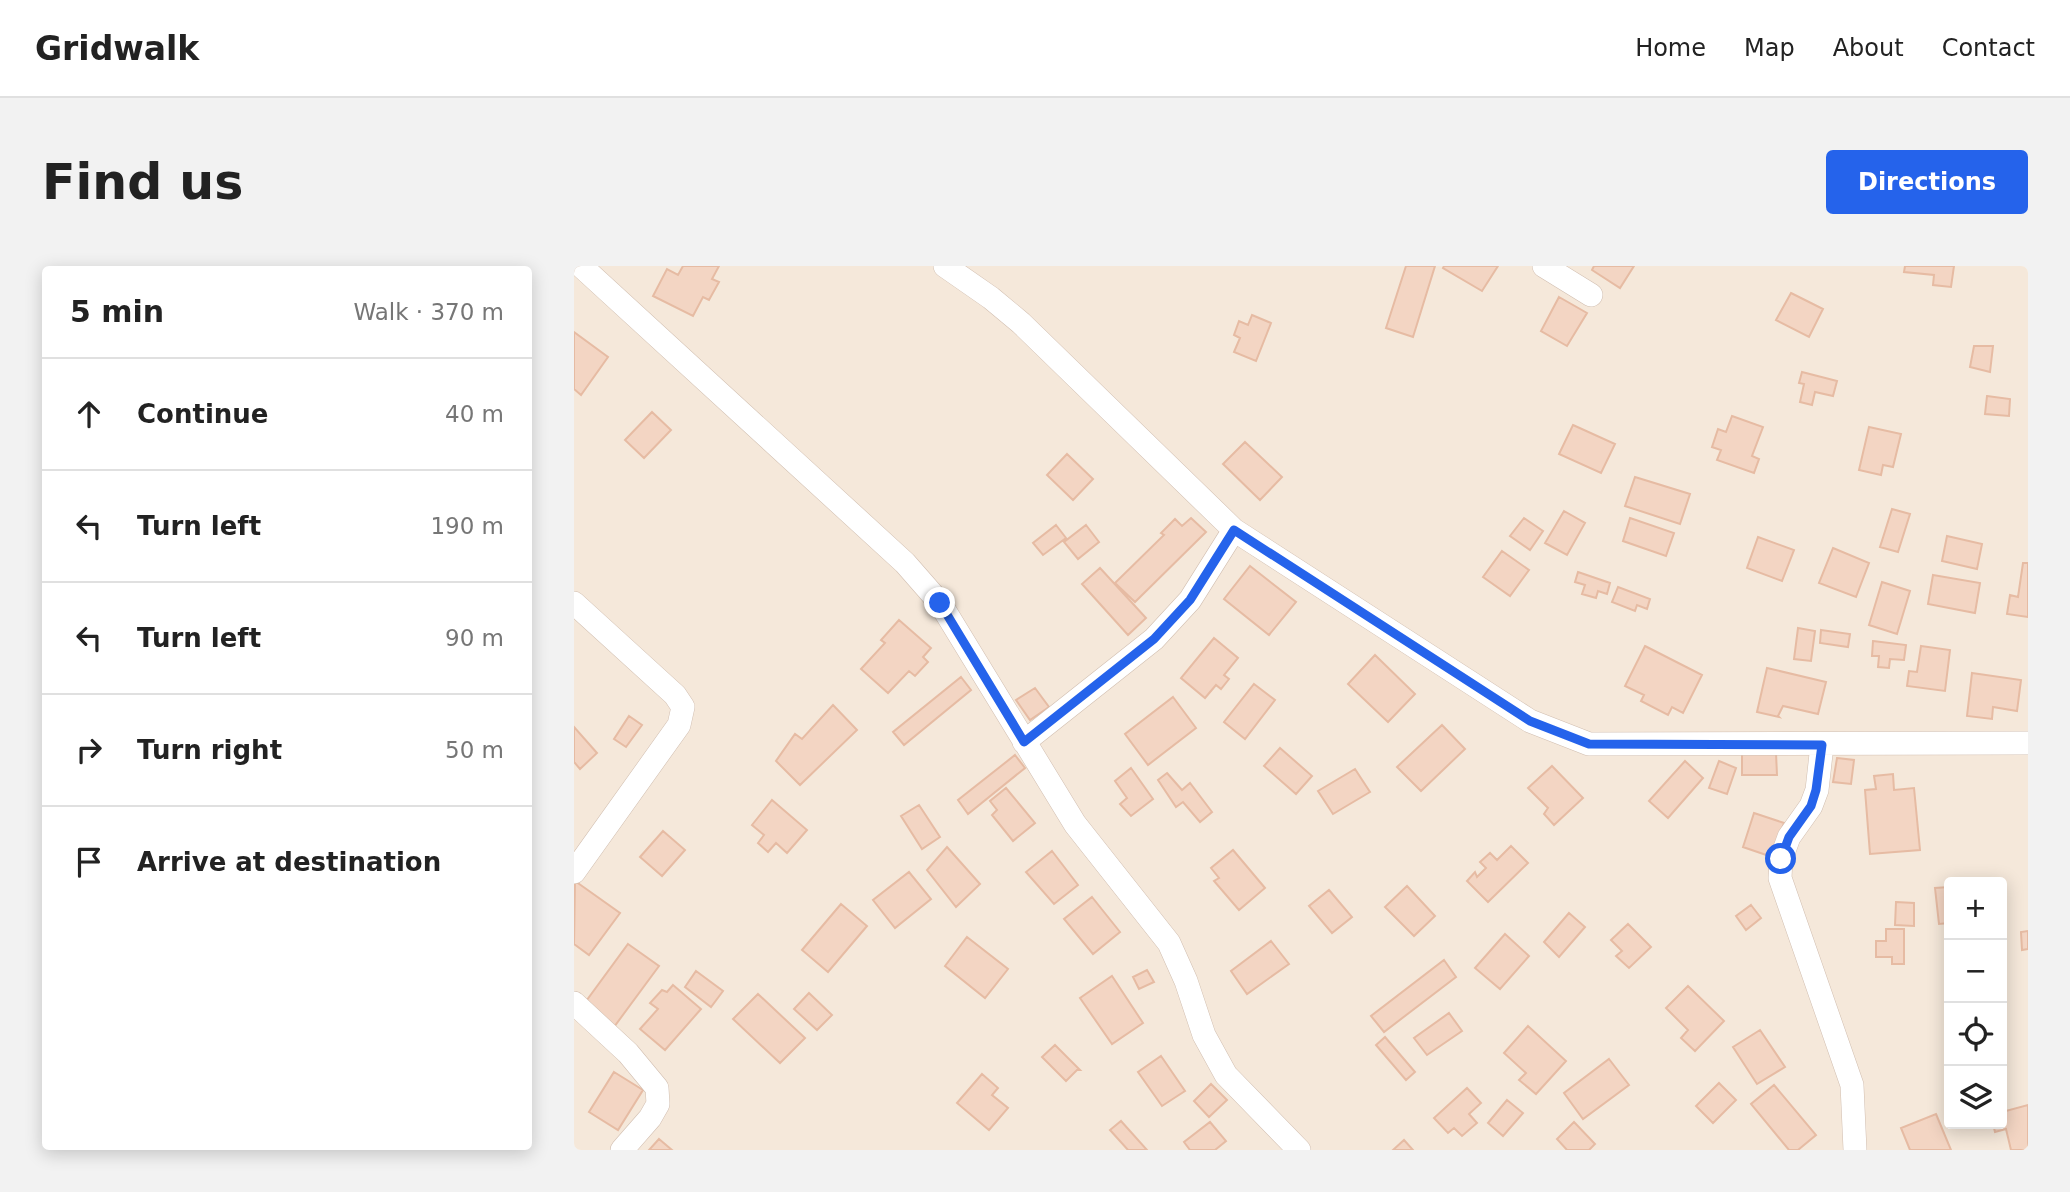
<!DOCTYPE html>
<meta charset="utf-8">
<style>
body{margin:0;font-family:"DejaVu Sans",sans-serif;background:#f2f2f2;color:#222}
.controls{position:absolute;right:21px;bottom:21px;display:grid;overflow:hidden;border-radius:7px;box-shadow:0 4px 18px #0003}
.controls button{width:63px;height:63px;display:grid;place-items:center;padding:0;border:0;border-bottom:2px solid #e0e0e0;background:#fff;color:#222;font:35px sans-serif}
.stop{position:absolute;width:21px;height:21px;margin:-16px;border:5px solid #2563eb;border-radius:50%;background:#fff}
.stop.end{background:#2563eb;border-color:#fff;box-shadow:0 2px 7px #0008}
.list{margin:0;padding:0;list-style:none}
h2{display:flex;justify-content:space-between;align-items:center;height:91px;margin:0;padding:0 28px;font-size:30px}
h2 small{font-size:23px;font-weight:400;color:#767676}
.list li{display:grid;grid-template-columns:46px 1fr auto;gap:21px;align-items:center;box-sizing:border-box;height:112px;padding:0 28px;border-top:2px solid #e0e0e0}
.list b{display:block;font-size:26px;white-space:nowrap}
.list em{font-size:23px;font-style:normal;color:#767676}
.icon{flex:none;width:38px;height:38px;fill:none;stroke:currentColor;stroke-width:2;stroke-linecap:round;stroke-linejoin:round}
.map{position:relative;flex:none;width:1454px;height:884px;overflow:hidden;border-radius:7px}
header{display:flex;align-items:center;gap:42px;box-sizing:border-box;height:98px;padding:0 35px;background:#fff;border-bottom:2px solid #e0e0e0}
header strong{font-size:33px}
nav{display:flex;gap:38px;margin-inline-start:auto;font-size:24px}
.intro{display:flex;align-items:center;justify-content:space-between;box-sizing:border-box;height:168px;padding:0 42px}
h1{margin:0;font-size:49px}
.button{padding:18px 32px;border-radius:7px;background:#2563eb;color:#fff;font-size:24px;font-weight:700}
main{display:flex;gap:42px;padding:0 42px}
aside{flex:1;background:#fff;border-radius:7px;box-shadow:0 4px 18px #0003}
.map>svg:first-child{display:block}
.residential{fill:#f5e8da;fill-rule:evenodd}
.building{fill:#f3d5c3;stroke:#e6bba3;stroke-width:2}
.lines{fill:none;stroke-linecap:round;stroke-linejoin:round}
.street-casing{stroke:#d1beb0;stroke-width:24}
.street{stroke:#fff;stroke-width:23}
.route{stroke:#2563eb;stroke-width:9}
</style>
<header>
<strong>Gridwalk</strong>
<nav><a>Home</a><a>Map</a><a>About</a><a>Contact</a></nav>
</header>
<div class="intro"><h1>Find us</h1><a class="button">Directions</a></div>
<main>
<aside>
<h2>5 min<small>Walk · 370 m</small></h2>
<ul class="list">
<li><svg class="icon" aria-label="ahead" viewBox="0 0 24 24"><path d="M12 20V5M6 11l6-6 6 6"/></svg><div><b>Continue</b></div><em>40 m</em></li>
<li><svg class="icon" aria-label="left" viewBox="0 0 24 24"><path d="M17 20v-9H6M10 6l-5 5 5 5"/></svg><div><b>Turn left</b></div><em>190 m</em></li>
<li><svg class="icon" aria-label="left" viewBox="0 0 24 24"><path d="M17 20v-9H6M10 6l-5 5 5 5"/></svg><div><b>Turn left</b></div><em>90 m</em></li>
<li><svg class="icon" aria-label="right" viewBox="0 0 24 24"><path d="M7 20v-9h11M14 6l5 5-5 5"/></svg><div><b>Turn right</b></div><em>50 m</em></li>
<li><svg class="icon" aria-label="arrive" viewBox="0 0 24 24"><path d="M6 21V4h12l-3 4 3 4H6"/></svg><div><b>Arrive at destination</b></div></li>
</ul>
</aside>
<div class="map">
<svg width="1454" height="884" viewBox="0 0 1454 884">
<rect width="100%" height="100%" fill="#fdf6ec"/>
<path class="residential" d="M 0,0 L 1454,0 L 1454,884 L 0,884 ZM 1375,616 L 1428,616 L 1428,858 L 1375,858 Z"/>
<path class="building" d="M 109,0 L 145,0 L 138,13 L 145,16 L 135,34 L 129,31 L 119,50 L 79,30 L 93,3 L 104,9 Z
M 832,0 L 861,0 L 839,71 L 812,62 Z
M 870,0 L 924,0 L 908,25 L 869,2 Z
M 1020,0 L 1060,0 L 1046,22 L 1018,4 Z
M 1331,0 L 1380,0 L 1377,21 L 1359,19 L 1360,9 L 1330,6 Z
M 1217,27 L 1249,43 L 1235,71 L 1202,54 Z
M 985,31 L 1013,47 L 993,80 L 967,65 Z
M 678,49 L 697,57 L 682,95 L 660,86 L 666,72 L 660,69 L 665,55 L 674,59 Z
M 0,66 L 34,91 L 7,129 L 0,123 Z
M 1400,80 L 1419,80 L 1416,106 L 1396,101 Z
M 1228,106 L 1263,115 L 1259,130 L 1241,126 L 1238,139 L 1226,136 L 1230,118 L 1225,117 Z
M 1413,130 L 1436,133 L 1435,150 L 1411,148 Z
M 78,146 L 97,164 L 70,192 L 51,174 Z
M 1158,150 L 1189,161 L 1178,190 L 1185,193 L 1180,207 L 1143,194 L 1147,184 L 1138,181 L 1144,163 L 1152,166 Z
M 999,159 L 1041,178 L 1027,207 L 985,188 Z
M 1295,161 L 1327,168 L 1319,201 L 1309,199 L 1307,209 L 1285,204 Z
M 671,176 L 708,211 L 686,234 L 649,198 Z
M 493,188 L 519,213 L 499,234 L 473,209 Z
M 1061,211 L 1116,228 L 1106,258 L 1051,240 Z
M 1318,243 L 1336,248 L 1324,286 L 1306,281 Z
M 990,245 L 1011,257 L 993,289 L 971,277 Z
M 617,252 L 632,266 L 561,336 L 541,317 L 590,269 L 587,267 L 601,253 L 608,260 Z
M 950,252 L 969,265 L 956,284 L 936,270 Z
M 1056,252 L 1100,267 L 1092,290 L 1049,275 Z
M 482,259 L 492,272 L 469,289 L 459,277 Z
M 512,259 L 525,276 L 504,293 L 490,276 Z
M 1373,270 L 1408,278 L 1403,303 L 1368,295 Z
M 1184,271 L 1220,284 L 1208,315 L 1173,302 Z
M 1259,282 L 1295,297 L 1282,331 L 1245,317 Z
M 928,285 L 955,304 L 936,330 L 909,311 Z
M 1449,297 L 1454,297 L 1454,351 L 1433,348 L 1436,329 L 1444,331 Z
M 676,300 L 722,336 L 695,369 L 650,333 Z
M 526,302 L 572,352 L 554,369 L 508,318 Z
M 1004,306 L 1036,317 L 1033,328 L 1024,325 L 1022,332 L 1008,328 L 1011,319 L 1001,316 Z
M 1359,309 L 1406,317 L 1401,347 L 1354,338 Z
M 1308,316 L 1336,325 L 1323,368 L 1295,359 Z
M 1044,321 L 1076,333 L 1073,343 L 1063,339 L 1061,345 L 1038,336 Z
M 325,354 L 357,382 L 349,391 L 354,396 L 341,410 L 335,405 L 314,427 L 287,403 L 311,377 L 307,374 Z
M 1224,362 L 1241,365 L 1237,395 L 1220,393 Z
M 1247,364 L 1276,368 L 1274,381 L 1246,377 Z
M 640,372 L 664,392 L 650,409 L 655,413 L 647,423 L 642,419 L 631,432 L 607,412 Z
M 1299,375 L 1332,379 L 1330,394 L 1316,393 L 1315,402 L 1304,401 L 1305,390 L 1298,390 Z
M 1071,380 L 1128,409 L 1109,447 L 1098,441 L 1094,449 L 1067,435 L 1070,429 L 1051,420 Z
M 1347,380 L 1376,384 L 1371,425 L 1333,420 L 1335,405 L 1343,406 Z
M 801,389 L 841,428 L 814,456 L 774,418 Z
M 1193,402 L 1252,416 L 1244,448 L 1209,440 L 1204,450 L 1205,451 L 1183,446 Z
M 1398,407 L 1447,414 L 1443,445 L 1419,441 L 1418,453 L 1393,450 Z
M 387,411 L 397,424 L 330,479 L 319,466 Z
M 680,418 L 701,434 L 671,473 L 650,456 Z
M 461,422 L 475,441 L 456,454 L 442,434 Z
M 599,431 L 622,462 L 574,499 L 551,468 Z
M 259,439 L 283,464 L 226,519 L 202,495 L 221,468 L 228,473 Z
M 55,450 L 68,459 L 52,481 L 40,473 Z
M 868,459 L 891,483 L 847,525 L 823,501 Z
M 0,461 L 23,487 L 6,503 L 0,496 Z
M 706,482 L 738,510 L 722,528 L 690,500 Z
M 1202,487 L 1203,509 L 1168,509 L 1168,488 Z
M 441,489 L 451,502 L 394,548 L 384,534 Z
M 1263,492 L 1280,494 L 1277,518 L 1259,516 Z
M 1111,495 L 1129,512 L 1094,552 L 1075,535 Z
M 1145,495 L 1162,502 L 1153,528 L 1135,522 Z
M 978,500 L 1009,532 L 980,559 L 970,548 L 974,542 L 954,522 Z
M 557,502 L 579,533 L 557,550 L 546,538 L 553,532 L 541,515 Z
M 781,503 L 796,526 L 759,548 L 744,525 Z
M 593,507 L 608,524 L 616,517 L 638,546 L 626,556 L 609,536 L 602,541 L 584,514 Z
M 1319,508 L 1320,524 L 1340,522 L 1346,584 L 1296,588 L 1291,524 L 1302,523 L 1300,510 Z
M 432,522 L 461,557 L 439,575 L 418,549 L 423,544 L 416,535 Z
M 198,534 L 233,564 L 213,587 L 202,577 L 194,586 L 184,577 L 190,569 L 178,559 Z
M 345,539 L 366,571 L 348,583 L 327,550 Z
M 1180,547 L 1210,557 L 1198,591 L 1169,581 Z
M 89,565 L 111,584 L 88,610 L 66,591 Z
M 937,580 L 954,597 L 914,636 L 893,615 L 901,606 L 903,611 L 912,602 L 906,596 L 916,587 L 923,594 Z
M 373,581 L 406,618 L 382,641 L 353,604 Z
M 659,584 L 691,622 L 665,644 L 640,615 L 645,612 L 637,602 Z
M 478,585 L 504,619 L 480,638 L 452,606 Z
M 335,606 L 357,633 L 321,662 L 299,634 Z
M 1,615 L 46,647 L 15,689 L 0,678 Z
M 833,620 L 861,650 L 840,670 L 811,641 Z
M 1375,621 L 1375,657 L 1365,658 L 1361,622 Z
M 755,624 L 778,651 L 758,667 L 735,640 Z
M 518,631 L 546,666 L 519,688 L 490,653 Z
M 1322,636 L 1340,637 L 1340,660 L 1321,659 Z
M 267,638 L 293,660 L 254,706 L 228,684 Z
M 1177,639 L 1187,652 L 1172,664 L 1162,650 Z
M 995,647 L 1011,661 L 985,691 L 970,676 Z
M 1054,658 L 1077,681 L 1055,702 L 1042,690 L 1048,685 L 1037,674 Z
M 1312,663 L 1330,663 L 1330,698 L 1318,698 L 1318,691 L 1302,691 L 1302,675 L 1312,675 Z
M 1454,665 L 1454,683 L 1448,684 L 1447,666 Z
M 931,668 L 955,690 L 926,723 L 901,702 Z
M 393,671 L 434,703 L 411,732 L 371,700 Z
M 697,675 L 715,698 L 673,728 L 657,705 Z
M 54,678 L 85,700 L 40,761 L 10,738 Z
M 870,694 L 882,711 L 810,766 L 797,750 Z
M 573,704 L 580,716 L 565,723 L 559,711 Z
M 122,705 L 149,725 L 137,741 L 111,721 Z
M 538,710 L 569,757 L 538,778 L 506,732 Z
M 99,719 L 127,743 L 91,784 L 66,763 L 84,743 L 76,737 L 88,724 L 93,726 Z
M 1114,720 L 1150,755 L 1121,785 L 1107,772 L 1114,764 L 1092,742 Z
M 235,727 L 258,749 L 243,764 L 220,743 Z
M 184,728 L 231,772 L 206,797 L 159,753 Z
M 875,747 L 888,765 L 853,789 L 840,772 Z
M 954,760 L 992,795 L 962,828 L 945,814 L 952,807 L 930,787 Z
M 1186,764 L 1211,801 L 1183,818 L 1159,781 Z
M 811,771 L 841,806 L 832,814 L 802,779 Z
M 481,779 L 506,804 L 503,804 L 492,815 L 468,791 Z
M 587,790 L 611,825 L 588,840 L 564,806 Z
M 1035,793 L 1055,819 L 1009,853 L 990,827 Z
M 40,806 L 69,824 L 44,864 L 15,846 Z
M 408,808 L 424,822 L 418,829 L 434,842 L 415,864 L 383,837 Z
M 1145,817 L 1162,834 L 1139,857 L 1122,840 Z
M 637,818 L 653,834 L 635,851 L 620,835 Z
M 1200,819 L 1242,869 L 1224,884 L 1215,884 L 1177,838 Z
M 893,822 L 907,837 L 895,848 L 903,857 L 888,870 L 880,862 L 874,867 L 860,852 Z
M 933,834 L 949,847 L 929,870 L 914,857 Z
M 1454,839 L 1454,884 L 1437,884 L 1432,863 L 1421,866 L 1419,858 L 1428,858 L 1428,846 Z
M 1362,848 L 1377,884 L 1336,884 L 1327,862 Z
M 547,855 L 573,884 L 554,884 L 536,864 Z
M 636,856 L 652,875 L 641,884 L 616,884 L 610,876 Z
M 1000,856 L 1021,878 L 1015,884 L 993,884 L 983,873 Z
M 85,873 L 98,884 L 75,884 Z
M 830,874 L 839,884 L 819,884 Z"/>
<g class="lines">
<defs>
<path id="street" d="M 7,0 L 331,297 L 366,337 L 501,558 L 595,677 L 612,715 L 630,769 L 652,809 L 725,884
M 371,0 L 417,32 L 447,57 L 660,264 L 956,455 L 1015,478 L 1454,477
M 970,0 L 1017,29
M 0,337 L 101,429 L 109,441 L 105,459 L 0,606
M 450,476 L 580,373 L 616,334 L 660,264
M 1248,479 L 1243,524 L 1237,540 L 1215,571 L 1207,593 L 1206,612 L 1278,819 L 1281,884
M 0,737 L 54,787 L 83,822 L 84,838 L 76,852 L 48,884"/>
</defs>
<use href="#street" class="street-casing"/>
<use href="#street" class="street"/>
</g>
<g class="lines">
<path class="route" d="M 366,337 L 450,476 L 580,373 L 616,334 L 660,264 L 956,455 L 1015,478 L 1248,479 L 1242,524 L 1237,540 L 1215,571 L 1207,593"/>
</g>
</svg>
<div class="controls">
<button>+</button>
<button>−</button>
<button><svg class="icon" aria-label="locate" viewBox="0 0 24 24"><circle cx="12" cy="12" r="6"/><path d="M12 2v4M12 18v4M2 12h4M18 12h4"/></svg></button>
<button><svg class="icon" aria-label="layers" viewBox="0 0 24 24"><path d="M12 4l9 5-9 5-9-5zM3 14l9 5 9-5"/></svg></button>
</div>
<div class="stop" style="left:1207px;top:593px"></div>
<div class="stop end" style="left:366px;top:337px"></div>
</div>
</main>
